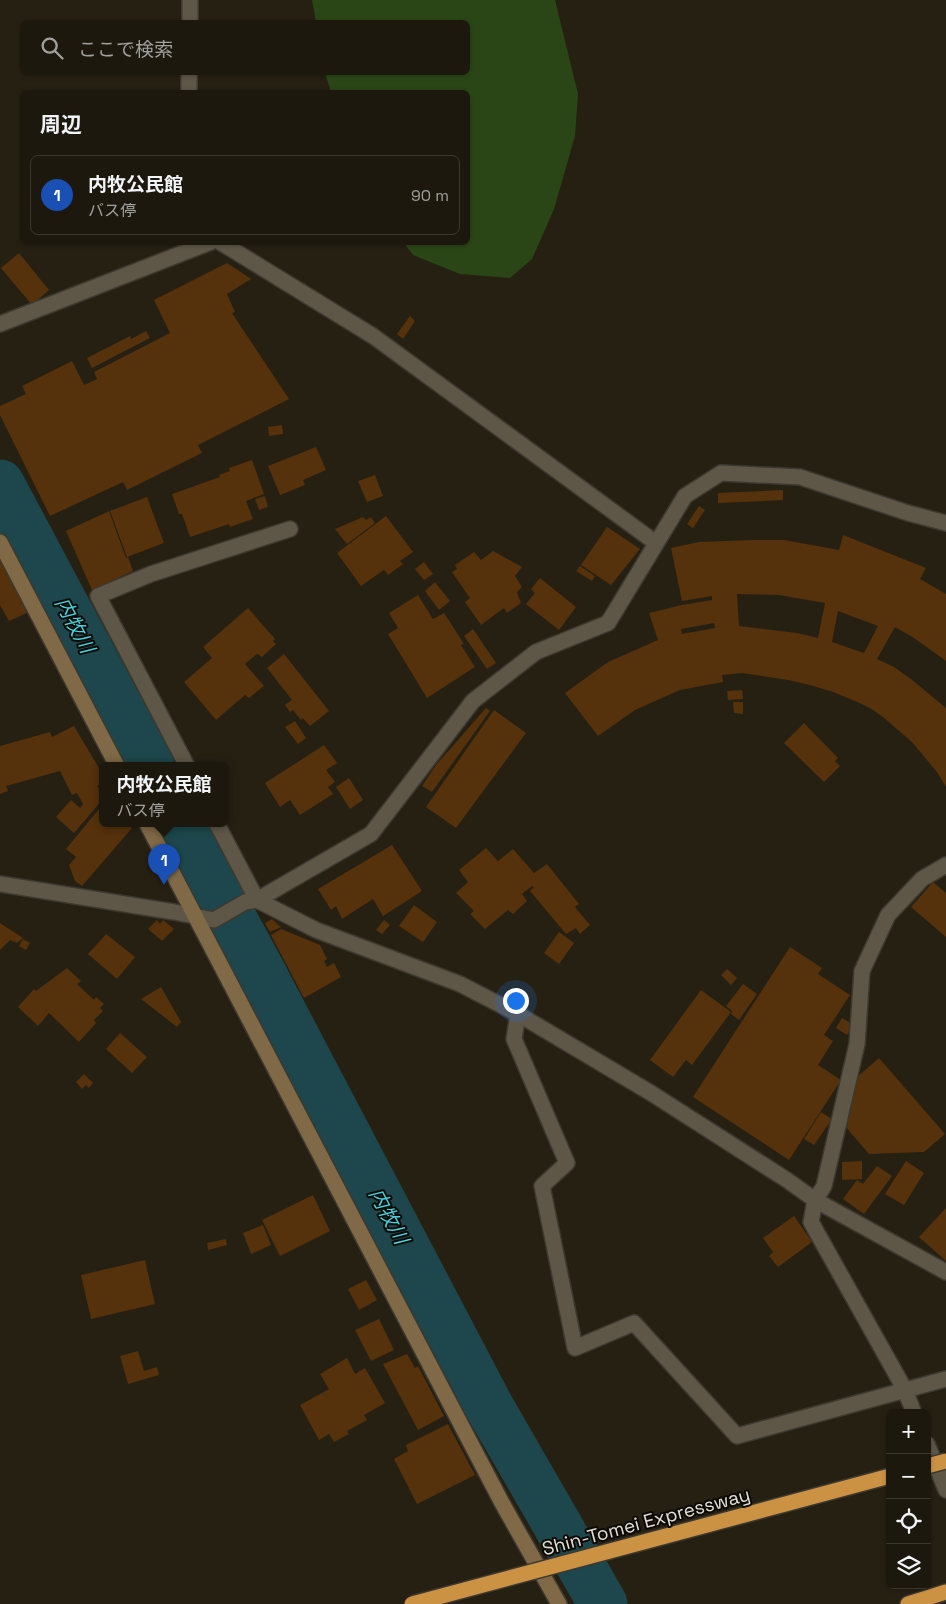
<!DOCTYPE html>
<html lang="ja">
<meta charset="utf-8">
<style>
body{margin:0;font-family:"Space Grotesk","Noto Sans JP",sans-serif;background:#252117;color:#f1f3f6}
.controls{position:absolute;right:15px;bottom:15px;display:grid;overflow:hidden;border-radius:8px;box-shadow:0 1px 4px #0004}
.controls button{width:45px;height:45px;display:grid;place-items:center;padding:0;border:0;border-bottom:1px solid #3a372e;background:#1c180e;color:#f1f3f6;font:25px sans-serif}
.you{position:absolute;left:515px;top:1000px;width:18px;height:18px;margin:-12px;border:4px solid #fff;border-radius:50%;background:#1a73e8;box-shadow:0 0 0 8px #1a73e833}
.badge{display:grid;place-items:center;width:32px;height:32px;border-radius:50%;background:#1a73e8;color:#fff;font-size:16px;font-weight:700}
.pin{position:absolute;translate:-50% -41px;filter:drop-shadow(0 1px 2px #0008)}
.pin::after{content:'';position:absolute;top:26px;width:18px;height:15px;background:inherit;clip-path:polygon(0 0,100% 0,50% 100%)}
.popup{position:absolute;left:99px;top:762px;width:130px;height:65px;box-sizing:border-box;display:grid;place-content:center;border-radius:8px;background:#1c180e;filter:drop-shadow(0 1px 4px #0005);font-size:16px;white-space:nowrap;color:#a0a09e}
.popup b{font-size:19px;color:#f1f3f6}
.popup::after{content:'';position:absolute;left:50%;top:100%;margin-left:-10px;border:10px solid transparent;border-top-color:#1c180e}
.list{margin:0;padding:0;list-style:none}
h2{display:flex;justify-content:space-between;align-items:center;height:65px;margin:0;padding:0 20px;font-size:21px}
h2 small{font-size:16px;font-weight:400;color:#a0a09e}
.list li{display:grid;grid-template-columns:32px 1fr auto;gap:15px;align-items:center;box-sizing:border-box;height:80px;margin:0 10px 10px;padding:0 10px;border:1px solid #3a372e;border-radius:8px}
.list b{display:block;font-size:19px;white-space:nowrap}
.list p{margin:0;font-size:16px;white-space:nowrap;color:#a0a09e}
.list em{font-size:16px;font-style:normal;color:#a0a09e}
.icon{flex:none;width:28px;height:28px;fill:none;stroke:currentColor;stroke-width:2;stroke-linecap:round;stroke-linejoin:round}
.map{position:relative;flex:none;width:946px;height:1604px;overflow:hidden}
.search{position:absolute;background:#1c180e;box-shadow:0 1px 4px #0004;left:20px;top:20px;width:450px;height:55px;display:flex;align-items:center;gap:12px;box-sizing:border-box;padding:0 18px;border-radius:8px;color:#a0a09e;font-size:19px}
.panel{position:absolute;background:#1c180e;box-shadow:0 1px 4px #0004;left:20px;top:90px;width:450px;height:155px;border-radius:8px}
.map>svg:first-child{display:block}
.green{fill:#2a4616}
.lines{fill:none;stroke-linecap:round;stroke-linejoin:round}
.river{stroke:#1d474c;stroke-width:49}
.building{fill:#55310c;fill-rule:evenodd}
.street-casing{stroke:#3d3930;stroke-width:18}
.secondary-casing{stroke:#3d3930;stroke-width:18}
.highway-casing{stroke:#3d3930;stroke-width:18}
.street{stroke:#5e5748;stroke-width:15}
.secondary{stroke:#7f6946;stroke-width:15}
.highway{stroke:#cc9243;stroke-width:15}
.highway-bridge-casing{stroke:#3d3930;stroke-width:18;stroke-linecap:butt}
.highway-bridge{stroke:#cc9243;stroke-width:15}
.labels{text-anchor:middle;stroke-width:4;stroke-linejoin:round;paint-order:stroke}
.street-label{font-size:19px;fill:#e2dfd6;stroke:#0d0a05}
.water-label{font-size:20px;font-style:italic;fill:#47d4e1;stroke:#0d0a05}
</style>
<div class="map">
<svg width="946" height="1604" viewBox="0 0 946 1604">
<rect width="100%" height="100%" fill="#262013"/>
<path class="green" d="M 312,0 L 555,0 L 578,94 L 575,136 L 554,209 L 532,259 L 510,278 L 460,274 L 413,255 L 404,243 L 468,242 L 468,92 L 331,92 L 325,73 L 468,72 L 468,22 L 316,22 Z"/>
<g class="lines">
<path class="river" d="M 0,484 L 150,766
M 181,824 L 259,968 L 490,1408 L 603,1604"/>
</g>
<path class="building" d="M 19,253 L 49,290 L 32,305 L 1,268 Z
M 227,263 L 251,279 L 227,294 L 235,312 L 232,313 L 289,399 L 198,445 L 202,453 L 127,490 L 123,482 L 50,516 L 0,415 L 0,406 L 26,394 L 22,386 L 72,361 L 84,385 L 97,379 L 94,372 L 170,333 L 154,300 Z
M 410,316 L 415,321 L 403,339 L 397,334 Z
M 146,331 L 150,338 L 92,368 L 87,358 L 130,336 L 131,339 Z
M 282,425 L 283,434 L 269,436 L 268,427 Z
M 316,447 L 326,470 L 303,480 L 305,485 L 280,495 L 268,466 Z
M 252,460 L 264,494 L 246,501 L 253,519 L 230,527 L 229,524 L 190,537 L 182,514 L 179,514 L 172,494 L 220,477 L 219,475 L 230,471 L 229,468 Z
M 375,475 L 383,496 L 367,502 L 358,481 Z
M 783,490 L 783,500 L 718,503 L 718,493 Z
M 265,496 L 268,507 L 259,510 L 255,499 Z
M 147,497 L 164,543 L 127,557 L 110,511 Z
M 699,506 L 705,510 L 693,528 L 687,524 Z
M 109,511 L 126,558 L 128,557 L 133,571 L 92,590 L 66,531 Z
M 386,516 L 413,552 L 400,561 L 403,564 L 388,575 L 384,570 L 361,586 L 337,553 Z
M 363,517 L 366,520 L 371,517 L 375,523 L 347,544 L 335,529 Z
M 607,527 L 640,549 L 611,585 L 581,565 Z
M 843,535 L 926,568 L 920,579 L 946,594 L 946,661 L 914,638 L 895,627 L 877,659 L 894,667 L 911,679 L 946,708 L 946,787 L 937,772 L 912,742 L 883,717 L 870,708 L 855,701 L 833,692 L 810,685 L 788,680 L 742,673 L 722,675 L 723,682 L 680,690 L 635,710 L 598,736 L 565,693 L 608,662 L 658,640 L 649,613 L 682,605 L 712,600 L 712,596 L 682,601 L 671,548 L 699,542 L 753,540 L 784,540 L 839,550 ZM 737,594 L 779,595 L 825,603 L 818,638 L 797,633 L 739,626 ZM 838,611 L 878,626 L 864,653 L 832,642 ZM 714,623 L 715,628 L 682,634 L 681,629 Z
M 493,551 L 522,567 L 515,576 L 522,587 L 517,592 L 521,603 L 507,613 L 504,608 L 481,625 L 465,602 L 470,598 L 452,572 L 457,569 L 455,565 L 474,552 L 481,560 Z
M 0,559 L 29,612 L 9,621 L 0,605 Z
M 424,562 L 433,574 L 424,580 L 415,569 Z
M 580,566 L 595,576 L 592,581 L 576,571 Z
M 540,578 L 576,607 L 559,630 L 526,604 L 535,593 L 531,589 Z
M 435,582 L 450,601 L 439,610 L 425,591 Z
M 418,595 L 433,619 L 444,613 L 464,644 L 461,645 L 475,667 L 427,698 L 388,634 L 398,628 L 389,613 Z
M 248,608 L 275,639 L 273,641 L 276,644 L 262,657 L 257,654 L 245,664 L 264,686 L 249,698 L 245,695 L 216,720 L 184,682 L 212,658 L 203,647 Z
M 473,629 L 496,663 L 487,669 L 464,636 Z
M 284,654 L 329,711 L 310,726 L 303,718 L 301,720 L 293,710 L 290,712 L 285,705 L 292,700 L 267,668 Z
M 742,690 L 743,699 L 728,700 L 727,691 Z
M 733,702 L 743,702 L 743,714 L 734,713 Z
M 486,708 L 490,711 L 432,792 L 422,786 L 436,765 Z
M 494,710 L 526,733 L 456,828 L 426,807 Z
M 295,721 L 306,738 L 298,744 L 285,727 Z
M 804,723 L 838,758 L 835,761 L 840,766 L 824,782 L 784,743 Z
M 74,726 L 103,775 L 103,782 L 97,786 L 103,793 L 103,799 L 74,833 L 56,817 L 71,800 L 80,808 L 83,804 L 77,793 L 72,795 L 60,771 L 6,786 L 8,791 L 0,794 L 0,746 L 50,732 L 52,737 Z
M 324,745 L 337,763 L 326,770 L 335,782 L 328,787 L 333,794 L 300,815 L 290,800 L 280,807 L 265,783 Z
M 349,778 L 363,800 L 350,809 L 336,787 Z
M 103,804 L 103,824 L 126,824 L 132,828 L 82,886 L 75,881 L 69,865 L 76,857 L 66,849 Z
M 392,845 L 422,891 L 383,916 L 373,899 L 342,919 L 336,906 L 331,910 L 318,889 Z
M 486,848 L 498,861 L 513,849 L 534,873 L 547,864 L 579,904 L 575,907 L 590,925 L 580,934 L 576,928 L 566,934 L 530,891 L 534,887 L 532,886 L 522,894 L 527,901 L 513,914 L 508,910 L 485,929 L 470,914 L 474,911 L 456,893 L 468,882 L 459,870 Z
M 933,882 L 946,893 L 946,937 L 911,907 Z
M 414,905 L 437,922 L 423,942 L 399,926 Z
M 272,919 L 281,927 L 270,932 L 265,923 Z
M 157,920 L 160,924 L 163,920 L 174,929 L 162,941 L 148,929 Z
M 384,920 L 390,925 L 382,934 L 376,930 Z
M 0,923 L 23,938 L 17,943 L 10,940 L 0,950 Z
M 281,929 L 320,945 L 327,959 L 324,961 L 327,967 L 334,963 L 341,977 L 304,998 L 271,935 Z
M 559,932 L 574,943 L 559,964 L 544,953 Z
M 106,934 L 135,957 L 117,979 L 88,954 Z
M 23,939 L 30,943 L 26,950 L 19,946 Z
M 790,947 L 822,968 L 818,974 L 850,995 L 824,1035 L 833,1041 L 818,1065 L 841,1080 L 789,1160 L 693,1097 Z
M 67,968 L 81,981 L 77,984 L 94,1000 L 96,997 L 104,1004 L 100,1008 L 103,1011 L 94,1020 L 96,1023 L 79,1042 L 49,1013 L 38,1026 L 18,1007 L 34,989 L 36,991 Z
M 727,969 L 737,978 L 731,985 L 721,975 Z
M 743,984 L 757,994 L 739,1020 L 731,1014 L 732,1011 L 726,1006 Z
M 161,987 L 181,1022 L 177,1027 L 141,999 Z
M 701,990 L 731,1012 L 692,1065 L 686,1060 L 673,1077 L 650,1060 Z
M 842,1018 L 854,1025 L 847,1035 L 836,1028 Z
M 120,1033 L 147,1057 L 132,1073 L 106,1049 Z
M 879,1058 L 945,1134 L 924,1152 L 869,1154 L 845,1126 L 857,1077 Z
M 84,1074 L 93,1083 L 89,1088 L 86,1085 L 82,1089 L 76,1082 Z
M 821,1112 L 832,1119 L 814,1145 L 804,1139 Z
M 862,1161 L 862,1179 L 842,1180 L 842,1162 Z
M 906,1161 L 924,1173 L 904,1205 L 885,1194 Z
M 877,1166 L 892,1176 L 864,1214 L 843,1199 L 857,1180 L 863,1184 Z
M 313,1195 L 330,1231 L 280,1256 L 262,1220 Z
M 946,1208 L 946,1261 L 919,1237 Z
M 794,1216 L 812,1242 L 778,1267 L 769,1256 L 773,1252 L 763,1238 Z
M 263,1225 L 271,1245 L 251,1254 L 243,1233 Z
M 226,1239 L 227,1245 L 208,1250 L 207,1243 Z
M 145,1260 L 155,1304 L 91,1319 L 81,1275 Z
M 366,1280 L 377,1300 L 359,1310 L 348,1289 Z
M 379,1319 L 394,1350 L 371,1361 L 355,1330 Z
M 138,1351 L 144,1371 L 157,1367 L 159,1375 L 128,1384 L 120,1356 Z
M 407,1354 L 415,1368 L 418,1366 L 444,1416 L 418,1430 L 383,1364 Z
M 347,1358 L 355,1374 L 365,1368 L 385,1403 L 364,1415 L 367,1420 L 347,1431 L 349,1434 L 334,1442 L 329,1434 L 319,1440 L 300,1405 L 329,1389 L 320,1374 Z
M 448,1424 L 475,1475 L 417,1504 L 394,1459 L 408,1451 L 406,1445 Z"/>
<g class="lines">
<defs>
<path id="street" d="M 190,22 L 190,0
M 189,92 L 189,72
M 220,242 L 373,336 L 656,543
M 0,324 L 211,242
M 187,766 L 98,596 L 151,574 L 290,529
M 217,824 L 257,900 L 316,930 L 460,984 L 518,1014 L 651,1093 L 787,1180 L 815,1200 L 946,1272
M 0,884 L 174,912 L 214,920 L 245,902 L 257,900 L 371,834 L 473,701 L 536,652 L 608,623 L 685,496 L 721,473 L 800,477 L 908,513 L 946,523
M 518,1014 L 514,1039 L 567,1163 L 542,1186 L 575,1348 L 634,1323 L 737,1436 L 946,1379
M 914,1413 L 905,1390 L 811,1222 L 815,1200 L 824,1186 L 857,1044 L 862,971 L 888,915 L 922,879 L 946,865
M 927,1444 L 946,1490"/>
<path id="secondary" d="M 0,542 L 117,766
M 147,824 L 502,1503 L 559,1604"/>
<path id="highway" d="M 908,1604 L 946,1592"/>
</defs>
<use href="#street" class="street-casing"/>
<use href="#secondary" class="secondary-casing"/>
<use href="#highway" class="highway-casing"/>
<use href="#street" class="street"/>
<use href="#secondary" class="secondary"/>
<use href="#highway" class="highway"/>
<defs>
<path id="highway-bridge" d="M 927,1466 L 946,1461
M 412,1604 L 890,1476"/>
</defs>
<use href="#highway-bridge" class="highway-bridge-casing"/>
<use href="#highway-bridge" class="highway-bridge"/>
</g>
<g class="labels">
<g class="street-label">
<text transform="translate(646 1521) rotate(-15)" y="7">Shin-Tomei Expressway</text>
</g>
<g class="water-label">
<text transform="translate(75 625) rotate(62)" y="7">内牧川</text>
<text transform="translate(389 1216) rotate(62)" y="7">内牧川</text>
</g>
</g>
</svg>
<div class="controls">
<button>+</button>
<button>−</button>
<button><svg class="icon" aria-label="locate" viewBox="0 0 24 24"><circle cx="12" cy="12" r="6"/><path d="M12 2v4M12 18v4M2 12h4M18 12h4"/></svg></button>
<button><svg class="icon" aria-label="layers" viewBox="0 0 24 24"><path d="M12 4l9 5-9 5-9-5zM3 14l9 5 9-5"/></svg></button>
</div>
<div class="you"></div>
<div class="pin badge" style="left:164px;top:885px;background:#1a4fb4">1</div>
<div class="popup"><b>内牧公民館</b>バス停</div>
<div class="search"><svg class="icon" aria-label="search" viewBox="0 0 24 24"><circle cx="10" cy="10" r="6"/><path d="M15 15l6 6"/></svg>ここで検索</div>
<section class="panel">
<h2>周辺<small></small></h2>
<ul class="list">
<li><span class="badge" style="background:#1a4fb4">1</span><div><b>内牧公民館</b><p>バス停</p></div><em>90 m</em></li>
</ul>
</section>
</div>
